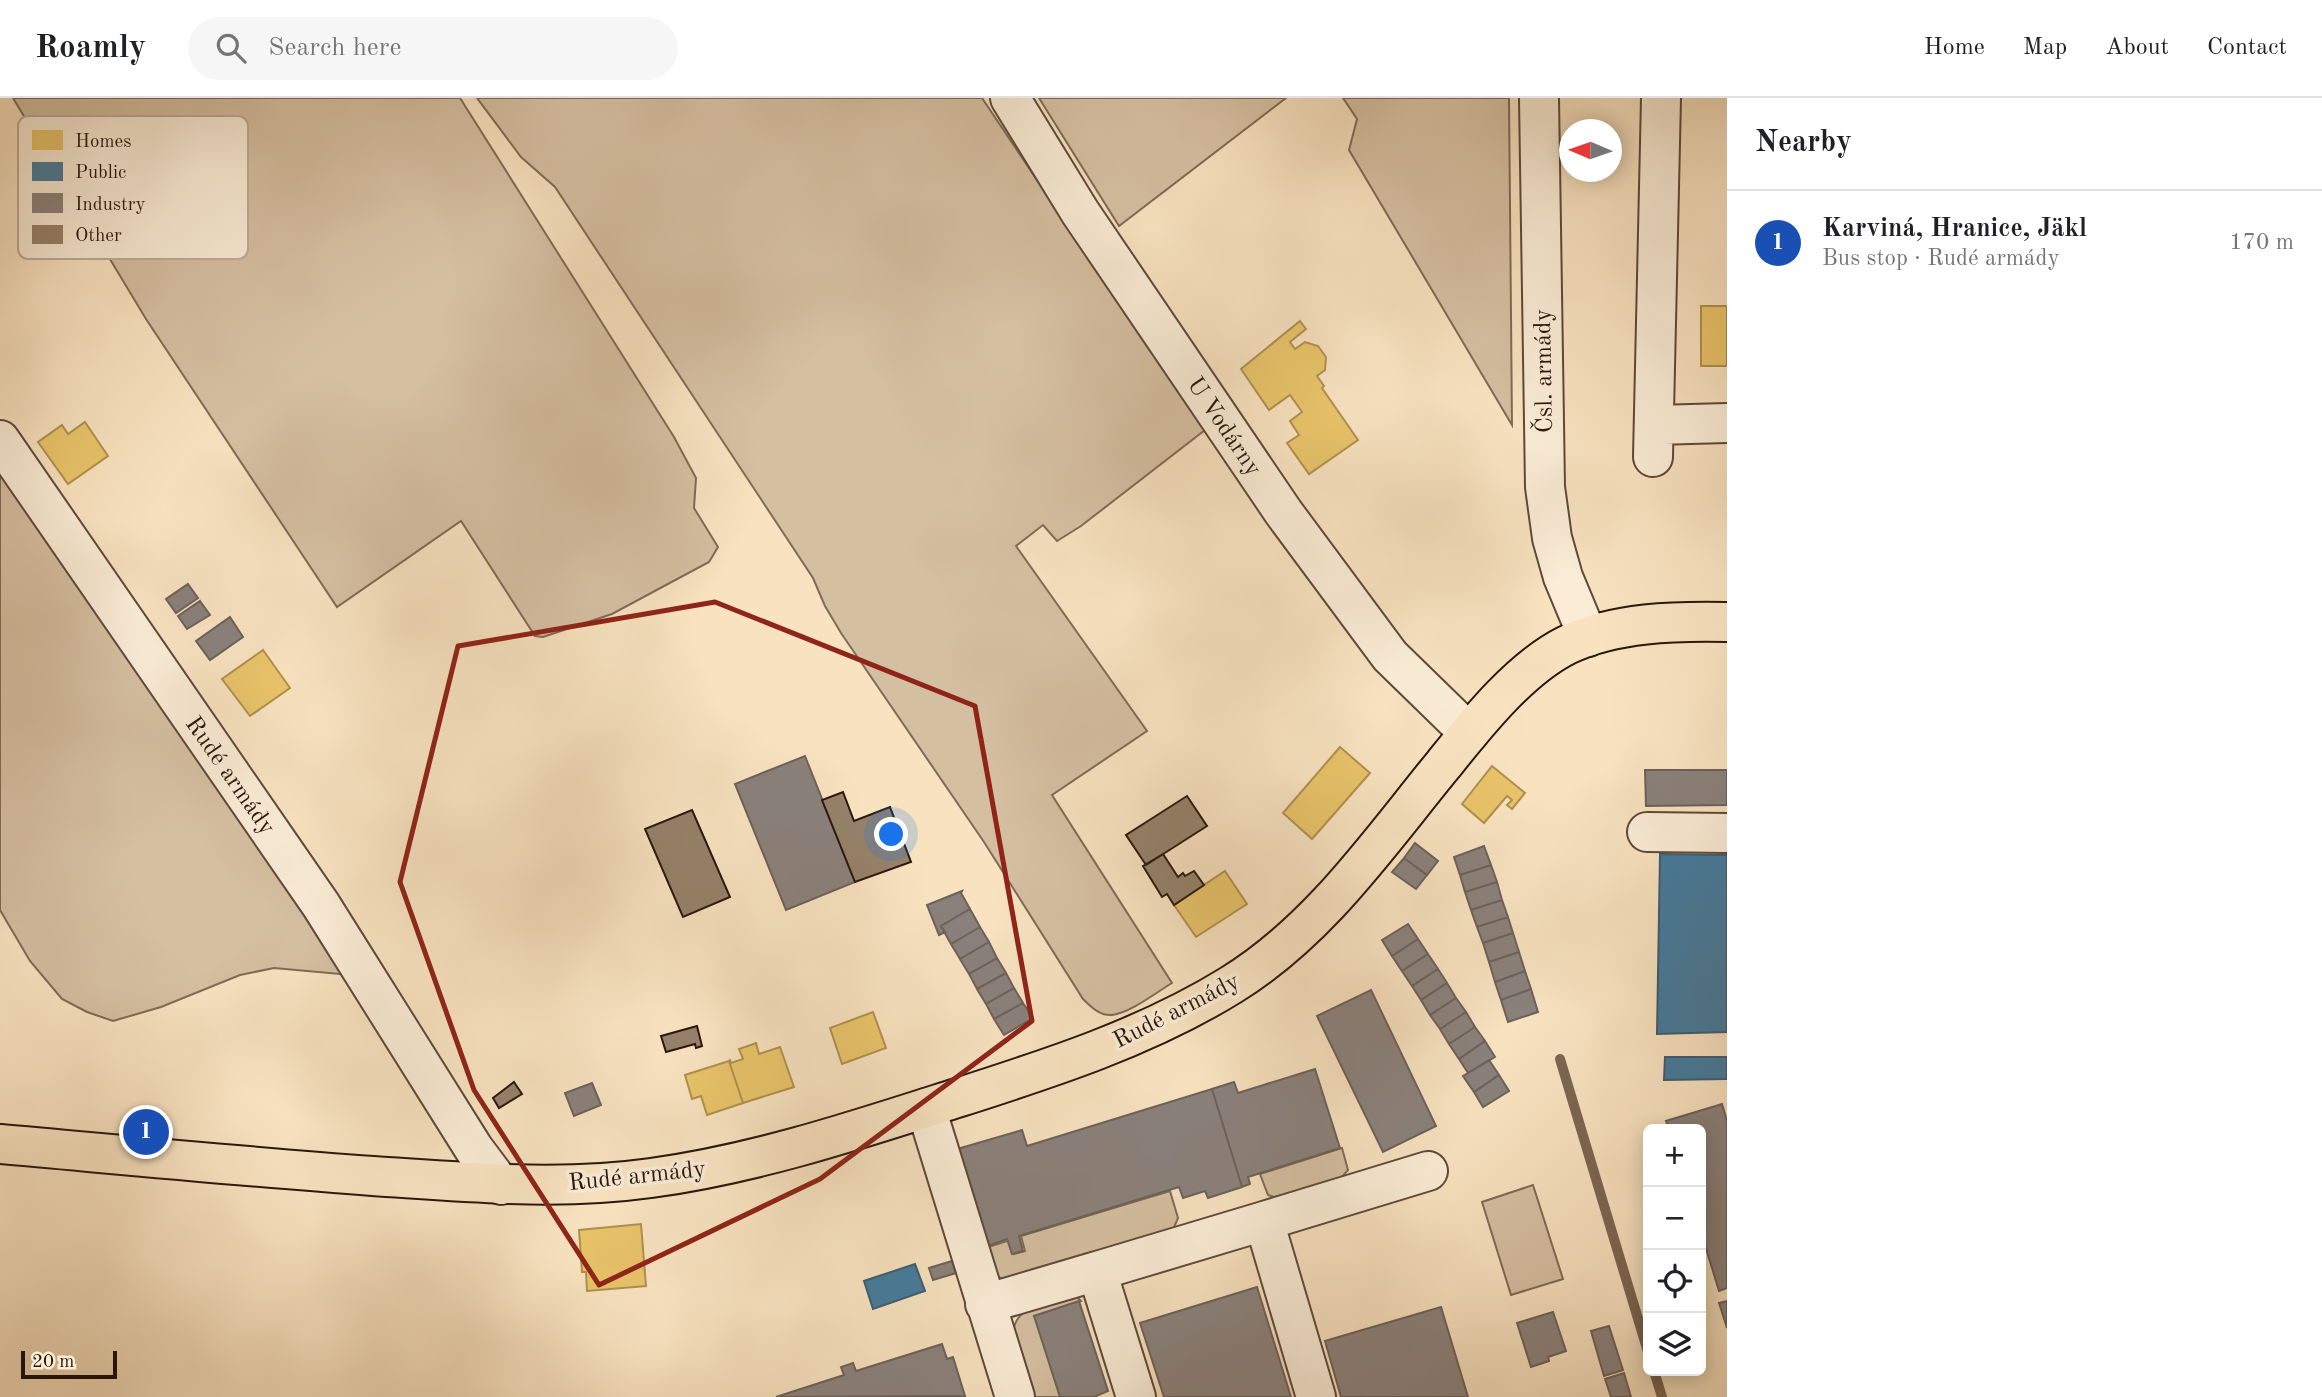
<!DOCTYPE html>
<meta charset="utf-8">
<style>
body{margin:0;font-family:"Old Standard TT",serif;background:#f6f6f6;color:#202124}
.controls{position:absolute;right:21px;bottom:21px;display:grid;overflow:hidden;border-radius:10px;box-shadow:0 4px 18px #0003}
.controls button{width:63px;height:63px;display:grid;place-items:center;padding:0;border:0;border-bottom:2px solid #e0e0e0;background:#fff;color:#202124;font:35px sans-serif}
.compass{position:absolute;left:1559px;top:21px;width:63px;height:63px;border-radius:50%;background:#fff;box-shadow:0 4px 18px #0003;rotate:272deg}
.scale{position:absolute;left:21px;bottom:18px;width:96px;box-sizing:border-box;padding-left:7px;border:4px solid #2a170c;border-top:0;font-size:19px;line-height:24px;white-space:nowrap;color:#2a170c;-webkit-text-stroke:5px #faecd6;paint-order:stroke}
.you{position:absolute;left:892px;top:737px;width:24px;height:24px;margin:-18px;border:5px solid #fff;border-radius:50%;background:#1a73e8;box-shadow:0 0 0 10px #1a73e833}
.badge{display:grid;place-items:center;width:46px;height:46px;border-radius:50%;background:#8f2418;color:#fff;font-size:23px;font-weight:700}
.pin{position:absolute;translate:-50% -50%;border:4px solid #fff;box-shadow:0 2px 7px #0006}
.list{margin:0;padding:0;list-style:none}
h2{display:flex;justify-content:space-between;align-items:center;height:91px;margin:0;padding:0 28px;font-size:30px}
h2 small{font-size:23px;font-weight:400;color:#757577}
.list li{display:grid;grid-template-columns:46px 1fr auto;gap:21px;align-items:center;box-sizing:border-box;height:105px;padding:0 28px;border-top:2px solid #e0e0e0}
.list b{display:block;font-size:26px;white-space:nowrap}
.list p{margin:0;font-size:23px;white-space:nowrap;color:#757577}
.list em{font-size:23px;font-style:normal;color:#757577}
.icon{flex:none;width:38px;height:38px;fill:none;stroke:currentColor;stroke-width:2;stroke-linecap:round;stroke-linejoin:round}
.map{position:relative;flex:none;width:1727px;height:1299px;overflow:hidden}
header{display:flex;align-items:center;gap:42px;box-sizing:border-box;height:98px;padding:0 35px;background:#fff;border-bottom:2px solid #e0e0e0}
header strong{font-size:33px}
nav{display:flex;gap:38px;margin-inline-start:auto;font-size:24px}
.search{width:490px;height:63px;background:#f6f6f6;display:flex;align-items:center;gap:18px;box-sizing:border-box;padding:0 24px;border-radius:38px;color:#757577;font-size:26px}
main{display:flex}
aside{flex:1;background:#fff}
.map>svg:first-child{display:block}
.green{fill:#d5bfa1;stroke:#806b56;stroke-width:2}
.homes{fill:#e9c46a;stroke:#b0904e;stroke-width:2}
.public{fill:#457b9d;stroke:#3d5d72;stroke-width:2}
.industry{fill:#8a817c;stroke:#6d615a;stroke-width:2}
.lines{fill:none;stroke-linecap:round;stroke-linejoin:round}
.stream{stroke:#7c6753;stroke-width:10}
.building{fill:#95816a;stroke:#2a170c;stroke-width:2}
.minor-casing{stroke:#5e4a39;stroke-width:42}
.major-casing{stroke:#2a170c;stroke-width:42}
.minor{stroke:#faecd6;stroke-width:38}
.major{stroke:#f8e2c0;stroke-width:38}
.marked{fill:none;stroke:#8f2418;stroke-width:5;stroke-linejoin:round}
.labels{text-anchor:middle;stroke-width:7;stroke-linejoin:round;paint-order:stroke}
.street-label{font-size:24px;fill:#2a170c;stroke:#faecd6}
.key{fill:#faecd6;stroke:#bcac99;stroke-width:2}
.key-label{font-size:19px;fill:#2a170c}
</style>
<header>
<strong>Roamly</strong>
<div class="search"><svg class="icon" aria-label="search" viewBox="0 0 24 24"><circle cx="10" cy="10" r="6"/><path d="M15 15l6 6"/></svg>Search here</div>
<nav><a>Home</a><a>Map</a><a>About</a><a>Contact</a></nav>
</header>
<main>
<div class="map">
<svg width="1727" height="1299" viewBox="0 0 1727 1299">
<rect width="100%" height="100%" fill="#f8e2c0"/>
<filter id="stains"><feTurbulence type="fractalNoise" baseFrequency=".00286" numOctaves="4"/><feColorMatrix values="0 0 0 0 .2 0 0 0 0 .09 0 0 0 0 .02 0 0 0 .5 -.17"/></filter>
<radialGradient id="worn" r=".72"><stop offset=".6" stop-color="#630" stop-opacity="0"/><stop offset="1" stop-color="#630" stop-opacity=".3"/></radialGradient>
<path class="green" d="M 13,0 L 460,0 L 674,339 L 696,380 L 694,410 L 718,449 L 709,464 L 612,516 L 543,539 L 535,538 L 461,423 L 337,509 L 146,221 Z
M 477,0 L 982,0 L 1205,332 L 1081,428 L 1057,443 L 1043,427 L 1016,448 L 1147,633 L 1052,697 L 1172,885 C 1157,894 1130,915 1112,917 C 1100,918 1091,909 1083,901 L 984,744 L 841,535 L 825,508 L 813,480 L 555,89 L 521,59 Z
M 1039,0 L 1286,0 L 1119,128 Z
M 1343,0 L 1509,0 L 1512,327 L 1349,52 L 1357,21 Z
M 0,357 L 348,870 L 340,876 L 274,870 L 240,877 L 161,909 L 113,923 L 87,914 L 62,901 L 30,863 L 0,812 Z
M 1342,1050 L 1348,1072 L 1341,1080 L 1277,1100 L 1268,1097 L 1260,1076 Z
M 1533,1087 L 1563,1181 L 1511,1197 L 1482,1104 Z
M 1170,1093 L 1178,1120 L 1173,1132 L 1004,1182 L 992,1175 L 982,1151 L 1010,1142 L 1014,1156 L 1025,1153 L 1021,1138 Z
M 1076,1198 L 1081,1203 L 1036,1218 L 1062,1299 L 1031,1299 L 1013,1235 C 1015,1205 1052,1204 1076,1198 Z"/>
<path class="homes" d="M 1701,208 L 1727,208 L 1727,268 L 1701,268 Z
M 1300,223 L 1306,231 L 1290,244 L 1295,251 L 1305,244 L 1318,248 L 1326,259 L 1325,272 L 1317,278 L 1324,288 L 1322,290 L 1358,342 L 1309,376 L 1287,345 L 1299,337 L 1290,323 L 1302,314 L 1290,297 L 1269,312 L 1241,271 Z
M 85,324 L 108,358 L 68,386 L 38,344 L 62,327 L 68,336 Z
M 263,552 L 290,590 L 250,618 L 222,581 Z
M 1340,649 L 1370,675 L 1312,741 L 1283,715 Z
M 1492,668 L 1525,695 L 1512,711 L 1507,707 L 1512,702 L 1507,698 L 1484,725 L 1462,706 Z
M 1225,773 L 1247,806 L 1196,839 L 1174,807 Z
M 873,914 L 886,950 L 842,966 L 830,930 Z
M 756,945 L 759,956 L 780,949 L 794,989 L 743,1005 L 729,963 L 730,962 L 731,965 L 743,961 L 739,951 Z
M 729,963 L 743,1005 L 707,1017 L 701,998 L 692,1001 L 685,977 Z
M 641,1126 L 646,1188 L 587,1193 L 586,1174 L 582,1174 L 579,1132 Z"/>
<path class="public" d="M 1660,756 L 1727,757 L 1727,934 L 1657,936 Z
M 1665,959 L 1727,959 L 1727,981 L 1664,982 Z
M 915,1166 L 925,1193 L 873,1211 L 864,1183 Z"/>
<path class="industry" d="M 188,486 L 198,500 L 176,515 L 166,501 Z
M 200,503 L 210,517 L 187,531 L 178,518 Z
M 230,519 L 243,539 L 210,562 L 196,543 Z
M 805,658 L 855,784 L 786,812 L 735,686 Z
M 1645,672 L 1727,672 L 1727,707 L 1646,708 Z
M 1415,745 L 1438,763 L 1427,777 L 1404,760 Z
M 1484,748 L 1491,767 L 1460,777 L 1454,759 Z
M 1404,760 L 1427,777 L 1416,791 L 1392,774 Z
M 1491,767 L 1497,784 L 1465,794 L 1460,777 Z
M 1497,784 L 1502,802 L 1471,812 L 1465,794 Z
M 962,793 L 961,795 L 970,811 L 941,828 L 945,834 L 939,837 L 927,807 Z
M 1502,802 L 1508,819 L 1477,829 L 1471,812 Z
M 970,811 L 980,829 L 951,846 L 941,828 Z
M 1508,819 L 1513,835 L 1483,845 L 1477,829 Z
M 1408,826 L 1418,841 L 1392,858 L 1382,842 Z
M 980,829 L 989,844 L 960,861 L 951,846 Z
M 1513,835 L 1519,854 L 1489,864 L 1483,845 Z
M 1418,841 L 1428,856 L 1402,873 L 1392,858 Z
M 989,844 L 997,860 L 969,876 L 960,861 Z
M 1519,854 L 1525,873 L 1495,884 L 1489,864 Z
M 1428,856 L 1438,871 L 1412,888 L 1402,873 Z
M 997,860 L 1006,875 L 977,891 L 969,876 Z
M 1438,871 L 1447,885 L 1421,902 L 1412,888 Z
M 1525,873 L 1531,891 L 1501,902 L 1495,884 Z
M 1006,875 L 1014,890 L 986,906 L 977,891 Z
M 1447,885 L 1456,900 L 1430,917 L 1421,902 Z
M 1014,890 L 1023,905 L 994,921 L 986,906 Z
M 1531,891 L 1538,914 L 1508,924 L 1501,902 Z
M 1371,892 L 1436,1028 L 1383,1054 L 1317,918 Z
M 1456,900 L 1466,914 L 1440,931 L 1430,917 Z
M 1023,905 L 1033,920 L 1004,937 L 994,921 Z
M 1466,914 L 1475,929 L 1449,946 L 1440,931 Z
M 1475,929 L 1485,943 L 1459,961 L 1449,946 Z
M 1485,943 L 1495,959 L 1468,975 L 1459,961 Z
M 1489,962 L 1499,977 L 1474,994 L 1463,978 Z
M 1315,971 L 1340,1050 L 1248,1079 L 1250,1086 L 1242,1089 L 1212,991 L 1234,984 L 1238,995 Z
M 1499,977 L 1509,993 L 1483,1009 L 1474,994 Z
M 592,985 L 601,1007 L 574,1018 L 565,995 Z
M 1212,991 L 1242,1089 L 1208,1100 L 1205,1093 L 1183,1100 L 1179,1089 L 1019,1138 L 1023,1153 L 1012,1156 L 1007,1141 L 988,1148 L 954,1052 L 1022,1032 L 1027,1048 Z
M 1722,1006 L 1727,1023 L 1727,1190 L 1719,1193 L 1701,1134 L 1701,1031 L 1669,1031 L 1666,1023 Z
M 952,1163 L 956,1175 L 933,1182 L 929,1170 Z
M 1257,1189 L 1291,1299 L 1164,1299 L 1140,1225 Z
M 1079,1203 L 1108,1293 L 1094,1299 L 1060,1299 L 1034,1218 Z
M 1727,1203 L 1727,1230 L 1719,1205 Z
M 1441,1209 L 1468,1299 L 1341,1299 L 1325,1243 Z
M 1553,1214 L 1566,1253 L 1548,1259 L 1549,1263 L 1531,1269 L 1517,1225 Z
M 1609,1228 L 1623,1272 L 1604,1278 L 1591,1233 Z
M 942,1246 L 947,1261 L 953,1259 L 965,1298 L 776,1299 L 844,1277 L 841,1269 L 853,1265 L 856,1273 Z
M 1624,1275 L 1631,1299 L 1611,1299 L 1605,1281 Z"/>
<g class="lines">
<path class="stream" d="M 1560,961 L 1648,1254
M 1654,1273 L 1662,1299"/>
</g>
<path class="building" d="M 843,694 L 854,723 L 890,709 L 911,764 L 855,784 L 822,702 Z
M 1187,698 L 1207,728 L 1146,767 L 1126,737 Z
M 692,712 L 730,799 L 683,819 L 645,731 Z
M 1163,756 L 1178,779 L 1183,775 L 1185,778 L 1194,773 L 1204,787 L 1174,807 L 1167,796 L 1162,799 L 1143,768 Z
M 697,928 L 702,948 L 696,950 L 695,946 L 666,954 L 661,938 Z
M 514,984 L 522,996 L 499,1010 L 493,1000 Z"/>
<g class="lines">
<defs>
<path id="minor" d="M 1010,0 L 1080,114 L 1284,415 L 1390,558 L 1469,635
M 1539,0 L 1545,389 L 1552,440 L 1563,479 L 1588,539
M 1655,327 L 1727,325
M 0,342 L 321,807 L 474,1051 L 501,1087
M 1653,359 L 1661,0
M 1647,734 L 1727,735
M 926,1010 L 1015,1299
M 1264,1123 L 1428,1073
M 1097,1173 L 1264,1123 L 1316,1299
M 985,1206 L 1097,1173 L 1136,1299"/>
<path id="major" d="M 0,1046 C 124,1057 249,1069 373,1078 C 466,1084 558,1093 651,1080 C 755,1066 857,1032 957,1000 C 1051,970 1147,939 1231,887 C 1319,833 1379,745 1443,667 C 1476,626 1519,571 1567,547 C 1615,524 1675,523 1727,524"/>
</defs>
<use href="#minor" class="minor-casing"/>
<use href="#major" class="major-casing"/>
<use href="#minor" class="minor"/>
<use href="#major" class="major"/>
</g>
<path class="marked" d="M 715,504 L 975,608 L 1032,923 L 820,1081 L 599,1187 L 474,992 L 400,784 L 458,548 Z"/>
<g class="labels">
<g class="street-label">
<text transform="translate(1543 273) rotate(-91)" y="8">Čsl. armády</text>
<text transform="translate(1225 328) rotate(56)" y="8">U Vodárny</text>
<text transform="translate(231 677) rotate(55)" y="8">Rudé armády</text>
<text transform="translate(1176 912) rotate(-27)" y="8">Rudé armády</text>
<text transform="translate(637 1077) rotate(-6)" y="8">Rudé armády</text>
</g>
</g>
<rect x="18" y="18" width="230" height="143" rx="10" class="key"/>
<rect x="32" y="32" width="31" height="20" fill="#e9c46a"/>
<rect x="32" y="64" width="31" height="19" fill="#457b9d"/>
<rect x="32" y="95" width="31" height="20" fill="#8a817c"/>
<rect x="32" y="127" width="31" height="19" fill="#95816a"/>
<g class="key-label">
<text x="75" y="49">Homes</text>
<text x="75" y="80">Public</text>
<text x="75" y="112">Industry</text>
<text x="75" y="143">Other</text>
</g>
<rect width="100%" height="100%" filter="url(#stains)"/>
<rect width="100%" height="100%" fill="url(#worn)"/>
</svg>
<div class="controls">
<button>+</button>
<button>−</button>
<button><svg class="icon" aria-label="locate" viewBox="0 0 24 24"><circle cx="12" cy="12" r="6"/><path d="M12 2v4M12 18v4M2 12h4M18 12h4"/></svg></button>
<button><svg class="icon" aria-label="layers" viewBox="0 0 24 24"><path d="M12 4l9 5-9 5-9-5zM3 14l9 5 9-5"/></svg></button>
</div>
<svg class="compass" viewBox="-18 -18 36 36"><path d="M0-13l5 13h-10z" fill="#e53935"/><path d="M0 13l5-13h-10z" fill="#757577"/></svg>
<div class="scale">20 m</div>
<div class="you"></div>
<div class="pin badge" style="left:146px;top:1034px;background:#1a4fb4">1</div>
</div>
<aside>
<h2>Nearby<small></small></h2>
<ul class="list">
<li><span class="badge" style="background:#1a4fb4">1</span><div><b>Karviná, Hranice, Jäkl</b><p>Bus stop · Rudé armády</p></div><em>170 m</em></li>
</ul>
</aside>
</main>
